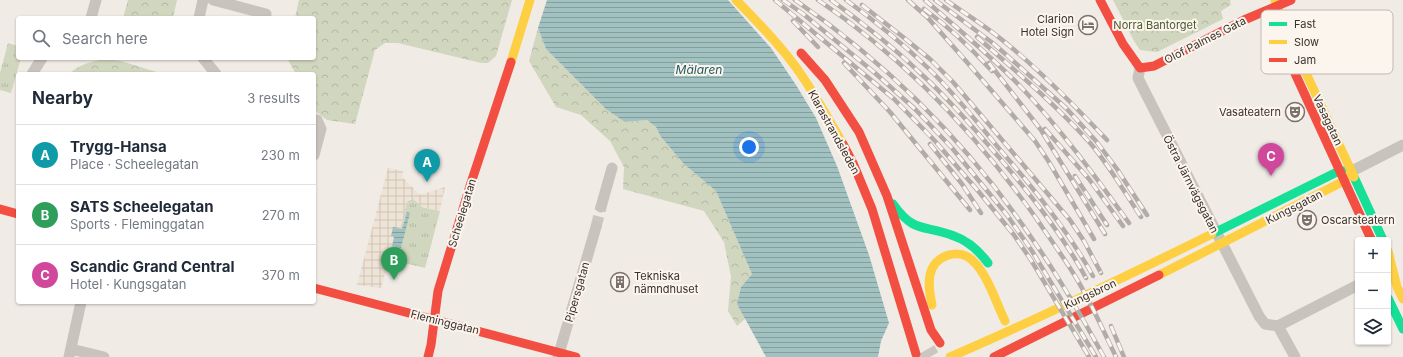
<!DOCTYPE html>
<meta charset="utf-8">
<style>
body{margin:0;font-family:Inter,sans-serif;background:#f2f2f3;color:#1f2937}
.controls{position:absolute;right:12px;bottom:12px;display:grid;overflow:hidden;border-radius:4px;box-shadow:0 1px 3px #0004}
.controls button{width:36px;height:36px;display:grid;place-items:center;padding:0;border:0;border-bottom:1px solid #e0e1e3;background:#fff;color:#1f2937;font:20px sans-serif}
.you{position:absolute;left:749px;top:147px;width:14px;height:14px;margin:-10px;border:3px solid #fff;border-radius:50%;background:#1a73e8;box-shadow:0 0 0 6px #1a73e833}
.badge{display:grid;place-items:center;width:26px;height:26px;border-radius:50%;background:#7a716c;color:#fff;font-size:13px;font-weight:700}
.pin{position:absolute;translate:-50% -33px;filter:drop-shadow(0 1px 2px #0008)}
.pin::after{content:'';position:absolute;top:21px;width:14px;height:12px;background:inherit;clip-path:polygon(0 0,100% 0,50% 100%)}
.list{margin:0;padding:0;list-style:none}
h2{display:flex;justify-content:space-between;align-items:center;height:52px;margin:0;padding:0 16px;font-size:17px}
h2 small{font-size:13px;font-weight:400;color:#747a83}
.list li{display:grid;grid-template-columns:26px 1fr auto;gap:12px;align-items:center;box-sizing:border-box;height:60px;padding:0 16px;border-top:1px solid #e0e1e3}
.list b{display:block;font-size:15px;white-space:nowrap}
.list p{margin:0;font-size:13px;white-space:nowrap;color:#747a83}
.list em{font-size:13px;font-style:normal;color:#747a83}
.icon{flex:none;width:22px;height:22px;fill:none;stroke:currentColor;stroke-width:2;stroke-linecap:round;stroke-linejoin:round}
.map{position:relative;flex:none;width:1403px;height:357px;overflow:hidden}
.search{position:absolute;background:#fff;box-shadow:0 1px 3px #0004;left:16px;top:16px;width:300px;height:44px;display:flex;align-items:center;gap:10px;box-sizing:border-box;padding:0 14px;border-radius:4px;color:#747a83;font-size:15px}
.panel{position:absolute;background:#fff;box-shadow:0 1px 3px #0004;left:16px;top:72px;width:300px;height:232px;border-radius:4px}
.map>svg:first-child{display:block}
.grass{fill:url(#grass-tufts)}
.park{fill:url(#park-crowns)}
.plaza{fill:url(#plaza-grid)}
.water{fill:url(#water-rules)}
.pier{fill:#f0ebe5}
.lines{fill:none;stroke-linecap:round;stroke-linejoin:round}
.street-tunnel{stroke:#ccc6c0;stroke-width:11;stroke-dasharray:11 5.5;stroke-linecap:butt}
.highway-tunnel{stroke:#ccc6c0;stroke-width:19;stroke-dasharray:19 10;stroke-linecap:butt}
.street{stroke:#c9c3be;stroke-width:11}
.fast{stroke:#16e098;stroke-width:9}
.slow{stroke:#ffcf43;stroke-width:9}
.jam{stroke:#f24e42;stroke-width:9}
.rail-casing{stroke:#b1aca8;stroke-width:4.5}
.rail{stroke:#fbf5ee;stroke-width:3;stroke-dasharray:9;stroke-linecap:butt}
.labels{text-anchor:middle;stroke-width:4;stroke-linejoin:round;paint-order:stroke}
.poi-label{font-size:11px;fill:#3b302b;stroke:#fbf5ee;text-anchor:end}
.park-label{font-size:11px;fill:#4a5a2e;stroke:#fbf5ee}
.street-label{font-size:11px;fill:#3b302b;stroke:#fbf5ee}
.water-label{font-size:12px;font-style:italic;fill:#1f5a5e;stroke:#fbf5ee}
.key{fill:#fbf5ee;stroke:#c1bab4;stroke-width:1}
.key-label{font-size:11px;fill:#3b302b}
</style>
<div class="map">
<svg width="1403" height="357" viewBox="0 0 1403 357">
<defs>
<pattern id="grass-tufts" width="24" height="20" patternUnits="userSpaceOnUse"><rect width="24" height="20" fill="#d1d6bf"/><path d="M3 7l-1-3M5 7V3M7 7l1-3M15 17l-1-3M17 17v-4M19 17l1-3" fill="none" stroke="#b4b8a4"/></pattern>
<pattern id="park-crowns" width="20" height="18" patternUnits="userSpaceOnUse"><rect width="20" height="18" fill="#d1d6bf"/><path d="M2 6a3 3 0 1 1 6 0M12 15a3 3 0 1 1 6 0" fill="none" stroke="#b4b8a4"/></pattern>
<pattern id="plaza-grid" width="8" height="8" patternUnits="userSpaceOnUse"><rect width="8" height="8" fill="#eee3d5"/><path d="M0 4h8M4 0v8" fill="none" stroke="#cdc3b7"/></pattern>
<pattern id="water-rules" width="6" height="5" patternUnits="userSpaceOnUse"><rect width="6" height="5" fill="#a1c2c1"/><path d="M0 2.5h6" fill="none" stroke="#849e9d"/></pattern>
</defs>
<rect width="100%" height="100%" fill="#f0ebe5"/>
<path class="grass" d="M 8,43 L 18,46 L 18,58 L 21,58 L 11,93 L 0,90 L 0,73 Z
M 412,197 L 422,207 L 440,211 L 425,268 L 388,259 L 392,246 L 401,248 L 407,212 L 402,229 L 400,229 L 407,201 L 411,200 Z"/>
<path class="park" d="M 128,0 L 177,0 L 173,18 L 123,18 Z
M 299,0 L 512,0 L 496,56 L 488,63 L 481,63 L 398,43 L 385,43 L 375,50 L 355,124 L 327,120 L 314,110 L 314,74 L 296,74 L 288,60 L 288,58 L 314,58 L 314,18 L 295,18 Z
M 1113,0 L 1231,0 L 1230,1 L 1231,5 L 1221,11 L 1223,19 L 1157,52 L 1140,50 L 1134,41 Z
M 538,28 L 546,49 L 583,86 L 625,122 L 647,120 L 656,127 L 661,137 L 684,164 L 716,191 L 752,274 L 741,287 L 737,304 L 746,318 L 737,326 L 728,311 L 731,277 L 724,242 L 704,211 L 623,189 L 624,167 L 610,141 L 581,115 L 556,107 L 529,61 Z
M 106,59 L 121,61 L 163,74 L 70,74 C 78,64 94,61 106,59 Z"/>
<path class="plaza" d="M 388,168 L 403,171 L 402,177 L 420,195 L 445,187 L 440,211 L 422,207 L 412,198 L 407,202 L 400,229 L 393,227 L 395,237 L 381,288 L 357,285 Z"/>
<path class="water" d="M 513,0 L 728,0 L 771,48 L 796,85 L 816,118 L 837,166 L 869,255 L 889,323 L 881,341 L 878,357 L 766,357 L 737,304 L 741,287 L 752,274 L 716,191 L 684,164 L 661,137 L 656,127 L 647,120 L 625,122 L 606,109 L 546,49 L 538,28 Z
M 407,212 L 410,213 L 401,248 L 392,246 L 394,237 L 391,236 L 393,227 L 402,229 Z"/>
<path class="pier" d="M 512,0 L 547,0 L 537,31 L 512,2 Z"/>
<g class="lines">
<path class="street-tunnel" d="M 596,227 L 601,207"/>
<path class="highway-tunnel" d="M 926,350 L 930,357"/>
<path class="street" d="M 213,0 L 266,14
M 91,18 L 96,0
M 199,18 L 203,0
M 203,58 L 216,74
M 1140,68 L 1138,78 L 1143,88 L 1259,316 L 1265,324 L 1278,326
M 32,74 L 42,58
M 314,120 L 317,120 L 321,129 L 314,155
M 1352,171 L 1403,145
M 601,207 L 612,168
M 1278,326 L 1358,285
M 1278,326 L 1295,357
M 71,349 L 104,357
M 69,357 L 81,302
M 558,357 L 596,227"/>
<path class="fast" d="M 1354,177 L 1383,240
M 893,204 C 915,235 925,224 954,236 C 969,241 979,251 988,263
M 1212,234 L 1339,171 L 1352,171
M 1388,298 L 1403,329"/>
<path class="slow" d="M 736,0 C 759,23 782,47 800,73 C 816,96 829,120 843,144
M 1275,0 L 1287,32 L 1354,177
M 511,62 L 530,0
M 1388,251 L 1397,287 L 1403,299
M 1159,275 L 1344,181 L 1352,171
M 932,305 C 930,295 928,285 930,275 C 934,255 959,247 973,261 C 988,275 996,303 1005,321
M 950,357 C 1038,319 1125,277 1212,234"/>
<path class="jam" d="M 1100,0 L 1123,44 L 1140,68 L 1154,66 L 1244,20 L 1291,0
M 801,53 L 825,80 L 859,132 L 887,196 L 931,330 L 940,343
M 1288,58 L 1371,239
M 843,144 L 853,163 L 872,209 L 916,354
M 0,209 L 18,214
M 314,288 L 576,357
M 428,357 L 431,345 L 438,291 L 470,186 L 511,62
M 994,357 L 1159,275"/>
<defs>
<path id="rail" d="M 775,0 L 894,99 L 935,141 L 979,192 L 1014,235 L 1031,260 L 1089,357
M 783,0 L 802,13 L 875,73 L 915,109 L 952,148 L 1007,215 L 1032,251 L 1096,357
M 795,0 C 888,64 970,146 1033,240 C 1059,277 1082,317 1104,357
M 818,0 C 904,58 976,134 1036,218 C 1050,239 1065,259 1078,281 C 1092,305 1104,332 1116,357
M 831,0 C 861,22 891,45 918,71 C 949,99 976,131 1003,162 C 1034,199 1063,236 1086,278
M 846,0 C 875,21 902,43 928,68 C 955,94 978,123 1002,152 C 1036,191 1068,231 1093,276
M 908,0 L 928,18 L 972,68 L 1035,141 L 1049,162 L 1094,239
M 925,0 C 957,28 990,55 1020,86 C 1060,128 1095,176 1129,223
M 935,0 L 994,44 L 1066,108 L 1096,141 L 1117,169 L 1147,215
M 946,0 C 964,13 984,25 1001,39 C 1039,69 1074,105 1107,140
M 862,5 L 903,37 L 930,59 L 953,82 L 1070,220 L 1084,241 L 1101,273
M 924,9 C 949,27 971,48 992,71
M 793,21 L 818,47
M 977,37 C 1016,71 1056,105 1091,144 C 1110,167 1125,193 1141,217
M 844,63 L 890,112 L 970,210
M 989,63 L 1041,130 L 1105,234
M 1045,129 L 1089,179 L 1123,226
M 930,144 L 962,184 L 981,213
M 1075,176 L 1107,225
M 1111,326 L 1124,357"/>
</defs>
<use href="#rail" class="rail-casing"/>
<use href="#rail" class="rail"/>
</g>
<defs>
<symbol id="hotel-ring" viewBox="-11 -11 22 22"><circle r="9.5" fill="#fbf5ee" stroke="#7a716c" stroke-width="1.5"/><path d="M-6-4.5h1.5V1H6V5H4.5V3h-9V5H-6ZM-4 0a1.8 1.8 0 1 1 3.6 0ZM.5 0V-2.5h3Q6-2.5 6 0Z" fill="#7a716c"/></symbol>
<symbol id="theatre-ring" viewBox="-11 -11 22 22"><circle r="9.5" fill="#fbf5ee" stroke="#7a716c" stroke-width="1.5"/><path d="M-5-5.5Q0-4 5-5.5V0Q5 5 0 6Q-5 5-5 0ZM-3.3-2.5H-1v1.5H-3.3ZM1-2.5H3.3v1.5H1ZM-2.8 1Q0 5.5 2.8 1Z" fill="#7a716c"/></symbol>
<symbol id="building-ring" viewBox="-11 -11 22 22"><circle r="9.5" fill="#fbf5ee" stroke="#7a716c" stroke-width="1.5"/><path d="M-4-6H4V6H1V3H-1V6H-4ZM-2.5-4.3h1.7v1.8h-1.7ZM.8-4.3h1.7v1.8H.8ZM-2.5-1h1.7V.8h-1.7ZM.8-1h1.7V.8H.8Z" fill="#7a716c"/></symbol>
</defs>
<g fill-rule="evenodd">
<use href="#hotel-ring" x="1077" y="14" width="22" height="22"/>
<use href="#theatre-ring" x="1284" y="101" width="22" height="22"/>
<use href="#theatre-ring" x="1296" y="209" width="22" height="22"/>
<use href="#building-ring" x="609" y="271" width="22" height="22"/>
</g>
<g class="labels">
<g class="poi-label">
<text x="1074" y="23">Clarion<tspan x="1074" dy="13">Hotel Sign</tspan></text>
<text x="1281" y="116">Vasateatern</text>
<text x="1321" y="224" text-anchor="start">Oscarsteatern</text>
<text x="634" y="280" text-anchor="start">Tekniska<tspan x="634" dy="13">nämndhuset</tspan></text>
</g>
<g class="park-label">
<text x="1155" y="29">Norra Bantorget</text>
</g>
<g class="street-label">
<text transform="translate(1205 40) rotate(-27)" y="4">Olof Palmes Gata</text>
<text transform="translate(1328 120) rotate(65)" y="4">Vasagatan</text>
<text transform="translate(834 132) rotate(61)" y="4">Klarastrandsleden</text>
<text transform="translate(1191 184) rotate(63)" y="4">Östra Järnvägsgatan</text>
<text transform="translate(1294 207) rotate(-27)" y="4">Kungsgatan</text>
<text transform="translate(462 213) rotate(-73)" y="4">Scheelegatan</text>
<text transform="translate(577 292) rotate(-74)" y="4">Pipersgatan</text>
<text transform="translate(1090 294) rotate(-25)" y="4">Kungsbron</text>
<text transform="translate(445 322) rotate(14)" y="4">Fleminggatan</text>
</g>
<g class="water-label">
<text x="699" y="74">Mälaren</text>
</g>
</g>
<rect x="1261" y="10" width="132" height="64" rx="6" class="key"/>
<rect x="1269" y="22" width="18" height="4" fill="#16e098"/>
<rect x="1269" y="40" width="18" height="4" fill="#ffcf43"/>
<rect x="1269" y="58" width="18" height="4" fill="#f24e42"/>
<g class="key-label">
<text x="1294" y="28">Fast</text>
<text x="1294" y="46">Slow</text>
<text x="1294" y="64">Jam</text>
</g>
</svg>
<div class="controls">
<button>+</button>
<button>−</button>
<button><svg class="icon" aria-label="layers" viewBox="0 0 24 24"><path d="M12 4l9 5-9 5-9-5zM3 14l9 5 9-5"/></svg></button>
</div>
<div class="you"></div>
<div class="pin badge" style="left:427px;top:182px;background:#0f9aa8">A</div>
<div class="pin badge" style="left:394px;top:280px;background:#2e9e5b">B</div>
<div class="pin badge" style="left:1271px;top:176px;background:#d1479c">C</div>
<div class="search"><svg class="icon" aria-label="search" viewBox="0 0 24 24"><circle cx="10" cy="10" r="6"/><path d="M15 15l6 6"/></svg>Search here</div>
<section class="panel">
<h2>Nearby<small>3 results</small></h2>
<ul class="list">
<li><span class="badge" style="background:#0f9aa8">A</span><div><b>Trygg-Hansa</b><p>Place · Scheelegatan</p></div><em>230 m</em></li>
<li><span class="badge" style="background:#2e9e5b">B</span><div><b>SATS Scheelegatan</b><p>Sports · Fleminggatan</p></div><em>270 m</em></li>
<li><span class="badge" style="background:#d1479c">C</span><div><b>Scandic Grand Central</b><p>Hotel · Kungsgatan</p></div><em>370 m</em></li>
</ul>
</section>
</div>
